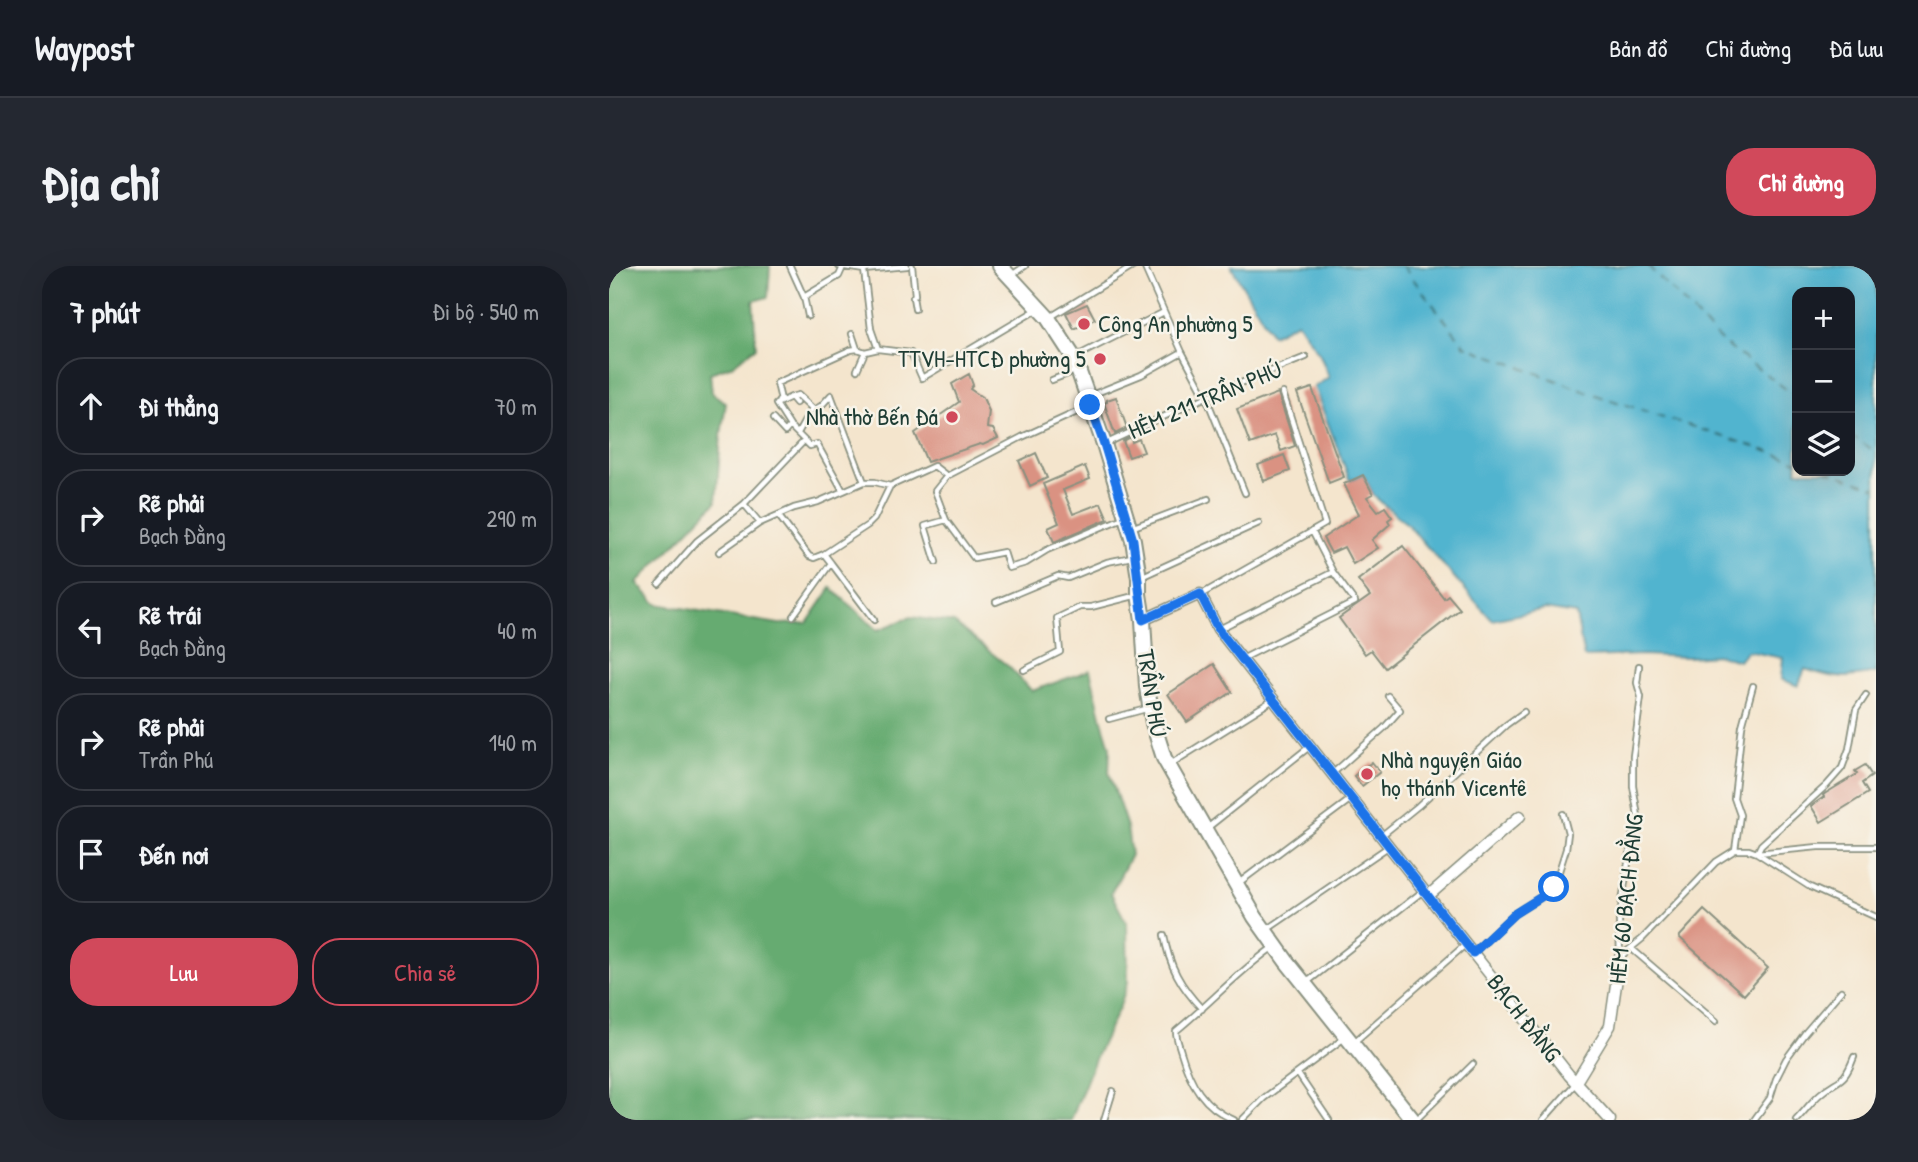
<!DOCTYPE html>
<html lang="vi">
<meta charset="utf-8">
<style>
body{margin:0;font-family:"Patrick Hand",sans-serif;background:#242831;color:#f1f3f6}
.controls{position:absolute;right:21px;top:21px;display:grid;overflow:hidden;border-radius:14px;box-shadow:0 7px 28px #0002}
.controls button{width:63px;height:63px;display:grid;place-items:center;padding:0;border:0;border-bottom:2px solid #363941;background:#171b24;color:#f1f3f6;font:35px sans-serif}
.stop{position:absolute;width:21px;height:21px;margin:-16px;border:5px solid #1a73e8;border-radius:50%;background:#fff}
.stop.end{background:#1a73e8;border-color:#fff;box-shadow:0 2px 7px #0008}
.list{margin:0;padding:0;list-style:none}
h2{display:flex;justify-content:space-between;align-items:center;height:91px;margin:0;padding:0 28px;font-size:30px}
h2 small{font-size:23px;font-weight:400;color:#9ea1a6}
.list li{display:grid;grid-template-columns:46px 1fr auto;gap:21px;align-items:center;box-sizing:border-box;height:98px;margin:0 14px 14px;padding:0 14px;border:2px solid #363941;border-radius:28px}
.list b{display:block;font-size:26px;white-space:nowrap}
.list p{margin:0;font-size:23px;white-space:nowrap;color:#9ea1a6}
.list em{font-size:23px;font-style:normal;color:#9ea1a6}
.actions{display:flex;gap:14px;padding:21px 28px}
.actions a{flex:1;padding:16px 0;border:2px solid #d1495b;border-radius:28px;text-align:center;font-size:24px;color:#d1495b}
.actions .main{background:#d1495b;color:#fff}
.icon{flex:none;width:38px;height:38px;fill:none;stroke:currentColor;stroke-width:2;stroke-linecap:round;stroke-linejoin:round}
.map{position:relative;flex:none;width:1267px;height:854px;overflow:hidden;border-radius:28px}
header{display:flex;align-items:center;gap:42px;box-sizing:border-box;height:98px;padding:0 35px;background:#171b24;border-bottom:2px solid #363941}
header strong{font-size:33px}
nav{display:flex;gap:38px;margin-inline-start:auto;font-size:24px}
.intro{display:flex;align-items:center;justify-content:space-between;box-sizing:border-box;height:168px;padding:0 42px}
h1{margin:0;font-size:49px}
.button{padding:18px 32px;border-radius:28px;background:#d1495b;color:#fff;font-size:24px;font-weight:700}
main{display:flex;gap:42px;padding:0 42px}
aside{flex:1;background:#171b24;border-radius:28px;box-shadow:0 7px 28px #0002}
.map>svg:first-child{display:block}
.forest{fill:#66ab71;stroke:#427452;stroke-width:2}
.water{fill:#51b4cf;stroke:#387882;stroke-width:2;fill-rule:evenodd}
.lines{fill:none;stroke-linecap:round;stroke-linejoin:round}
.ferry{stroke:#2c5b5b;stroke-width:2;stroke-dasharray:9 7;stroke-linecap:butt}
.building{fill:#da9282}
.service-casing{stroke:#8a9180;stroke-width:8}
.minor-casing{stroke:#8a9180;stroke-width:13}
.primary-casing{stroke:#8a9180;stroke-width:18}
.service{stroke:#fff;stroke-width:4.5}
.minor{stroke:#fff;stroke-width:10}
.primary{stroke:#fff;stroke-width:14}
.route{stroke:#1a73e8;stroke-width:9}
.poi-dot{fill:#d1495b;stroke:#f7f3e8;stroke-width:2.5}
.labels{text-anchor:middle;stroke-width:5;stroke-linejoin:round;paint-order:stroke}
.poi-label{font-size:24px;fill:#1f3d34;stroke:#f7f3e8;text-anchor:start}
.street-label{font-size:24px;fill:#1f3d34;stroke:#f7f3e8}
</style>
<header>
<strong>Waypost</strong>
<nav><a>Bản đồ</a><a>Chỉ đường</a><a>Đã lưu</a></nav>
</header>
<div class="intro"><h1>Địa chỉ</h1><a class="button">Chỉ đường</a></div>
<main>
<aside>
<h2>7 phút<small>Đi bộ · 540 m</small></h2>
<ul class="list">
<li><svg class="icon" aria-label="ahead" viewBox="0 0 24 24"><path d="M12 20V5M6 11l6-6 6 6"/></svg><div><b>Đi thẳng</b></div><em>70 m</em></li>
<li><svg class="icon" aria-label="right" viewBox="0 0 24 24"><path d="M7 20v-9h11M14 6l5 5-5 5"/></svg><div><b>Rẽ phải</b><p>Bạch Đằng</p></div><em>290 m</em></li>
<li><svg class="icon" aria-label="left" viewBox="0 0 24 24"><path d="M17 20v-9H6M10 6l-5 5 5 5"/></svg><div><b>Rẽ trái</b><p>Bạch Đằng</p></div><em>40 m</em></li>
<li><svg class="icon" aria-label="right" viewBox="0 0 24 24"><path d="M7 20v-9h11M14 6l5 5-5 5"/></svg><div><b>Rẽ phải</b><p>Trần Phú</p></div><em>140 m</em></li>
<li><svg class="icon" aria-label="arrive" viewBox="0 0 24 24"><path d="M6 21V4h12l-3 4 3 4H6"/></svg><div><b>Đến nơi</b></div></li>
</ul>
<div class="actions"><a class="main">Lưu</a><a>Chia sẻ</a></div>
</aside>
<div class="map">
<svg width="1267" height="854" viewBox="0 0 1267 854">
<rect width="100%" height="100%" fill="#f7f3e8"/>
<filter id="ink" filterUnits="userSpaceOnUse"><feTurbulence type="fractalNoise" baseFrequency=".0143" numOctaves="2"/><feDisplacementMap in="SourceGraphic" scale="14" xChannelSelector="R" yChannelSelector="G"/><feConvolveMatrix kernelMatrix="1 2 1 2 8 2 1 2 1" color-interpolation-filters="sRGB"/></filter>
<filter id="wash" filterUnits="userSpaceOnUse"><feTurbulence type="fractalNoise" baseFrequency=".00686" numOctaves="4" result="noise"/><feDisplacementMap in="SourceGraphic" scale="28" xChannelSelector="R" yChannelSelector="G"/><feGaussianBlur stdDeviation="1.57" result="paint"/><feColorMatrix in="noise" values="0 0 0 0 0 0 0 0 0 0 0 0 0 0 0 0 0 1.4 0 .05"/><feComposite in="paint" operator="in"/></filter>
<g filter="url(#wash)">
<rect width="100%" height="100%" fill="#f4e5cd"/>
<path class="forest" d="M 0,0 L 161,0 L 159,31 L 144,35 L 147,81 L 124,99 L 101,107 L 103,127 L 117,137 L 112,169 L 107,236 L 28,317 L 48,338 L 170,358 L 198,357 L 222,322 L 269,364 L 302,351 L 345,357 L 400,401 L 423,425 L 481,404 L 494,458 L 501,481 L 500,507 L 518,561 L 522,589 L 502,627 L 518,658 L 519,716 L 511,740 L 486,793 L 462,854 L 0,854 Z"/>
<path class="water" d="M 622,0 L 1267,0 L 1267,407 C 1235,412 1227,414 1196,403 L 1189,420 L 1172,413 L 1174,392 L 1138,385 L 1130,395 L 1110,389 L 1078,391 L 1034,389 L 975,391 L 967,348 L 936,343 L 883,354 L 798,258 L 765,230 L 754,209 L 741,215 L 705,121 L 720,111 L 711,89 L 688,56 L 663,69 ZM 1188,26 L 1241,26 L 1241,205 L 1188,205 Z"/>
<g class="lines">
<path class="ferry" d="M 794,0 L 856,80 L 978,126 L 1188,195
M 1039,0 L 1114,77 L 1188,131
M 1241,169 L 1267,186
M 1217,205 L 1267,222"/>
</g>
<g id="blocks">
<path class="building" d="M 478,38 L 486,53 L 465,63 L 457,47 Z
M 360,108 L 364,119 L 361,123 L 374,132 L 380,145 L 378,162 L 384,163 L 389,172 L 374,179 L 371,178 L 318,196 L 306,167 L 350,136 L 343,118 Z
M 703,122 L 735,211 L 720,217 L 688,127 Z
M 669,127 L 686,180 L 672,185 L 666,169 L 641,178 L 628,143 Z
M 507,131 L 518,162 L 506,168 L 495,137 L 498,136 L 498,134 Z
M 522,171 L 523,176 L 530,173 L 535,186 L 520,191 L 514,175 Z
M 427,187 L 438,212 L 421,220 L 410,195 Z
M 675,189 L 681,205 L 655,215 L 649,199 Z
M 476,200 L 481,213 L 454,224 L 464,248 L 492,237 L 499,253 L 445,276 L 439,262 L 450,257 L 434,218 Z
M 754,209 L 764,228 L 758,231 L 769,245 L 776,241 L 783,251 L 779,254 L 781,258 L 763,274 L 769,282 L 744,298 L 735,281 L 722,287 L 714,272 L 750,248 L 735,218 Z
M 794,280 L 835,332 L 839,329 L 851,343 L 776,402 L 762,384 L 756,388 L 730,352 L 761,330 L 749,314 Z
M 605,398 L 623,426 L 578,456 L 559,428 Z
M 763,496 L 771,506 L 753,520 L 745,510 Z
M 1256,499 L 1263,510 L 1253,517 L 1259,527 L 1212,556 L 1202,540 L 1215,531 L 1214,529 L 1217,527 L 1248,508 L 1246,505 Z
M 1095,644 L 1159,702 L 1135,729 L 1070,671 Z"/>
</g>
</g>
<g filter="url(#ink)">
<use href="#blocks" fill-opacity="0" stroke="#8a9180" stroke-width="2"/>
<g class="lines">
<defs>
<path id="service" d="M 181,0 L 195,31 L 199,50
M 230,0 L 255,4 L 298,0
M 303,0 L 306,29 L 304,31 L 306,43
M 535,0 L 573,86 L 597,131 L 636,227
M 255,4 L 262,63 L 269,83 L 302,87 L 313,112 L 429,43
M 404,8 L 416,0
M 195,31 L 230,10 L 234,1
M 443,50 L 525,0
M 243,68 L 248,83
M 466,91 L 555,46
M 248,104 L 256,86
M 443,114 L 466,105
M 480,130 L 532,109 L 573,86
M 182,131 L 189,129 L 203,142 L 189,167
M 170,135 L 172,134 L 168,117 L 241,84 L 248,83 L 256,86 L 269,83
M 187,137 L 182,131 L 167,138 L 181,160 L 201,180 L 208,178 L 234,225
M 481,140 L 413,171 L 338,210 L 326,225 L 337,254 L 365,292 L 395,286 L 400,302 L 417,297 L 438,284 L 514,252
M 203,142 L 205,144 L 212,140 L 222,129 L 255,216
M 164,153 L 176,166 L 181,160
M 496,178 L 597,131 L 697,91
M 135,238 L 151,257
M 169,249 L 200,290 L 205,292 L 215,288
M 522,262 L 599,233
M 110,286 L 151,257 L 185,242 L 209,236 L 255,216 L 266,216 L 281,220 L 325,200 L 338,210
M 327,296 L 316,260 L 337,254
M 222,297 L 265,354
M 534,310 L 650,257
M 50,318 L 88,275 L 135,238 L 195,175
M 593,328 L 716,258 L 674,127
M 387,336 L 449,310 L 459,312 L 498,296 L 523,291
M 184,350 L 222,297 L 215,288 L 259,259 L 265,253 L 281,220
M 610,363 L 724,306
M 633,393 L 746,336 L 724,306 L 703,265
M 1030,400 L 1028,417 L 1032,431 L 1024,490 L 1024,520 L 1029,550 L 1023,571 L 1010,655 L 1011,691 L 1033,673 L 1107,596 L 1126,584 L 1140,584 L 1148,587 L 1209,581 L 1267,581
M 415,404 L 451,386 L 448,352 L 471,341 L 482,341 L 529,329
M 1257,429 L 1247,444 L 1240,483 L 1233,502 L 1218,519 L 1152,579 L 1148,587 L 1201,621 L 1267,651
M 500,453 L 537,443
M 560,499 L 664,434
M 723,508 L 775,462 L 791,444 L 779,430
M 597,563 L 700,481
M 772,570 L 809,540 L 897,459 L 915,446
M 1126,584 L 1131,549 L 1125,532 L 1133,460 L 1144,420
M 631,616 L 742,533
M 659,663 L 779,581
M 555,669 C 560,700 572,721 593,743
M 1023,683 L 1107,755
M 864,687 L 905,648 L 940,626 L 945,621 L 957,583 L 959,567 L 954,548
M 697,717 L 814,625
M 744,777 L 856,679
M 689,808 L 720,854
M 808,853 L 864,798
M 495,854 L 504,825
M 625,854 C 594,841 581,817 572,786 C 570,779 567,772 567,765 C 600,738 628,707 663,682
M 633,854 L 655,832 L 734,773
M 934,854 L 966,818
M 1145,854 L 1161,832 L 1167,813 L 1177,793 L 1196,767 L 1232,725
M 1187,854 C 1195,846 1202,836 1211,828 C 1230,811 1234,820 1245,791"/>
<path id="minor" d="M 534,354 L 591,328 L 609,363 L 960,809 L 1001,854
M 819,630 L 911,550
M 967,816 L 1001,760 L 1011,691"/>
<path id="primary" d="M 391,0 L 439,52 L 465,92 L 495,178 L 524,274 L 530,312 L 530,328 L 534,354 L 538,421 L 544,457 L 555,492 L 646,651 L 678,696 L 804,854"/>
</defs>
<use href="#service" class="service-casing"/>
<use href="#minor" class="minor-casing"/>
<use href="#primary" class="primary-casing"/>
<use href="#service" class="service"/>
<use href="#minor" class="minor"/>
<use href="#primary" class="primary"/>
</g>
</g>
<g class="lines" filter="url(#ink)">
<path class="route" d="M 481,139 L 495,178 L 524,274 L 534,354 L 591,328 L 609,363 L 864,687 L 905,648 L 940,626 L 945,621"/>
</g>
<g class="poi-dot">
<circle cx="475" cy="58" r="7"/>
<circle cx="491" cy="93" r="7"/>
<circle cx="343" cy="151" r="7"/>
<circle cx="758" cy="508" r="7"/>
</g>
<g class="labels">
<g class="poi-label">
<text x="489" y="66">Công An phường 5</text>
<text x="477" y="101" text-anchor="end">TTVH-HTCĐ phường 5</text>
<text x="329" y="159" text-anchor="end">Nhà thờ Bến Đá</text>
<text x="772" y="502">Nhà nguyện Giáo<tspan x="772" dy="28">họ thánh Vicentê</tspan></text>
</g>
<g class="street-label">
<text transform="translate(596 134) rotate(-23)" y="8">HẺM 211 TRẦN PHÚ</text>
<text transform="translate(543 427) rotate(81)" y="8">TRẦN PHÚ</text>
<text transform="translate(1017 633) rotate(-84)" y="8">HẺM 60 BẠCH ĐẰNG</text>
<text transform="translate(915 752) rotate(52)" y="8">BẠCH ĐẰNG</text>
</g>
</g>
</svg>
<div class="controls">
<button>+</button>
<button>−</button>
<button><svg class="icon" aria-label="layers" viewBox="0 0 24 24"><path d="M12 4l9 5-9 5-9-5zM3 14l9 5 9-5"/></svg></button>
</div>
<div class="stop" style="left:945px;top:621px"></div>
<div class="stop end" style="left:481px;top:139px"></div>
</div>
</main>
